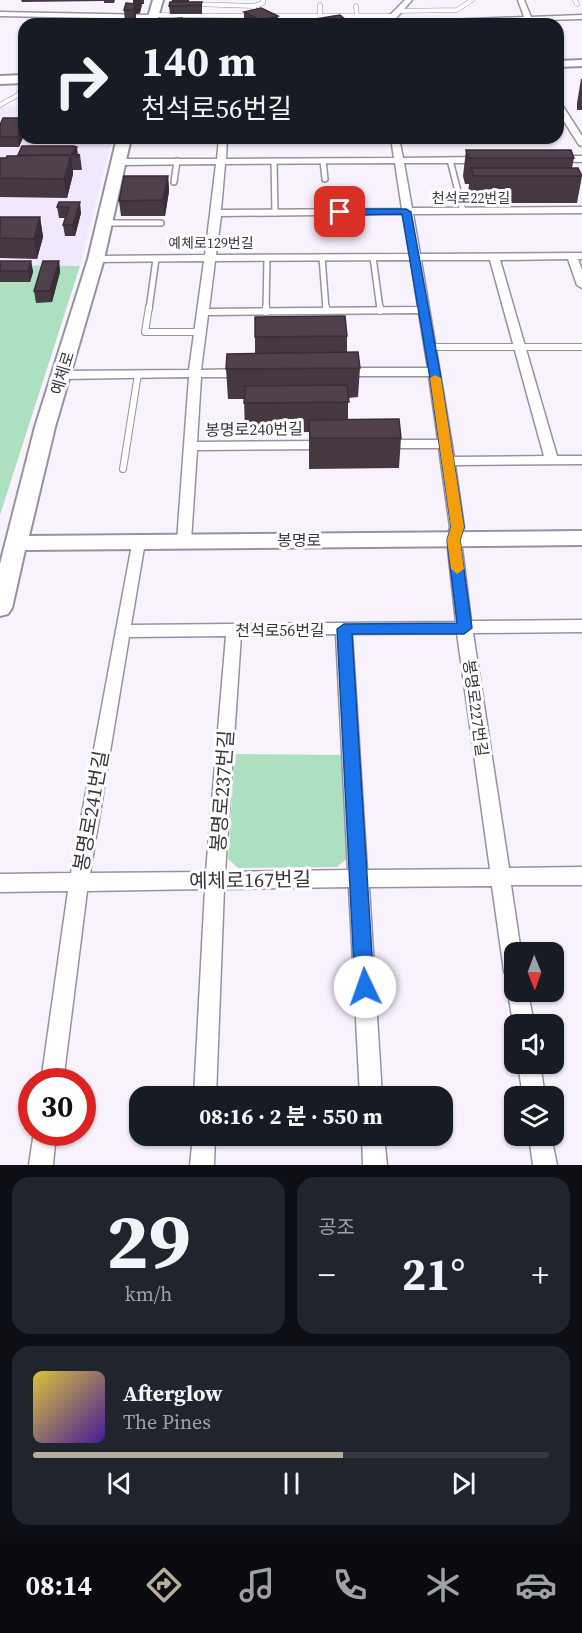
<!DOCTYPE html>
<html lang="ko">
<meta charset="utf-8">
<style>
:root{--surface:#171b24;--page:#20242c;--text:#f1f3f6;--muted:#9ea1a6;--line:#363941;--accent:#b6ae9a}
body{margin:0;font-family:"Source Serif 4","Noto Sans KR",serif;background:var(--page);color:var(--text);height:100vh;display:flex;flex-direction:column;font-size:22px;white-space:nowrap}
*{box-sizing:border-box;margin:0}
p{font-size:20px;color:var(--muted)}
.icon{flex:none;width:33px;height:33px;fill:none;stroke:currentColor;stroke-width:2;stroke-linecap:round;stroke-linejoin:round}
.map{position:relative;height:1165px;overflow:hidden}
.panel{display:flex;flex-direction:column;gap:12px;padding:12px;background:#0d0f14;flex:1}
.panel>*{flex:none}
.banner{position:absolute;left:18px;top:18px;width:546px;height:126px;border-radius:18px;box-shadow:0 2px 4px #0004;background:#171b24;color:var(--text);overflow:hidden}
.needle{width:39px;rotate:179deg}
.controls{position:absolute;left:504px;top:942px;display:grid;gap:12px}
.controls a{display:grid;place-items:center;width:60px;height:60px;border-radius:12px;background:var(--surface);box-shadow:0 2px 4px #0004;font-size:30px}
.speed{position:absolute;left:18px;top:1068px;display:flex;gap:12px;font-size:30px;font-weight:700;text-align:center}
.speed>*{display:grid;place-content:center;width:78px;height:78px;border-radius:50%;background:var(--surface);box-shadow:0 2px 4px #0004;line-height:1}
.speed .limit{border:9px solid #d22;background:#fff;color:#111}
.pin{position:absolute;display:grid;place-items:center;width:51px;height:51px;color:#fff;margin:-26px;border-radius:12px;box-shadow:0 3px 9px #0006}
.me{position:absolute;width:66px;margin:-33px;rotate:357deg;stroke-linejoin:round;filter:drop-shadow(0 0 4px #0008)}
.turn{display:flex;align-items:center;gap:21px;height:126px;padding:0 24px;font-size:27px}
.turn .icon{width:78px;height:78px;stroke-width:2.5}
.turn b{display:block;font-size:42px;line-height:51px}
.big{font-size:45px;font-weight:700;line-height:1.1}
.panel .card{flex:1;display:flex;flex-direction:column;justify-content:center;gap:9px;min-width:0;padding:0 21px;border-radius:18px;background:var(--page)}
.panel .dial{align-items:center;gap:0}
.dial b{font-size:78px;line-height:1}
.song{display:flex;align-items:center;gap:18px}
.cover{width:72px;height:72px;border-radius:9px;background:linear-gradient(135deg,hsl(50 70% 55%),hsl(260 70% 35%))}
.played{height:6px;border-radius:3px;background:linear-gradient(90deg,var(--accent) 60%,var(--line) 60%)}
.keys{display:flex;justify-content:space-around;direction:ltr}
.heat{display:flex;justify-content:space-between;align-items:center;font-size:33px;direction:ltr}
.panel .tiles{flex:1;display:grid;gap:12px;grid-template-columns:1fr 1fr}
.card:last-child{grid-column:span 2}
.trip{position:absolute;left:129px;top:1086px;width:324px;height:60px;border-radius:18px;background:var(--surface);box-shadow:0 2px 4px #0004;font-weight:700;line-height:60px;text-align:center}
.tab-bar{display:flex;height:96px;justify-content:space-around;align-items:center;background:#090b0e;color:var(--muted)}
.tab-bar .icon{width:42px;height:42px}
.tab-bar .active{color:var(--accent)}
.tab-bar b{font-size:27px;color:var(--text)}
.map>svg:first-child{display:block}
</style>
<div class="map">
<svg width="582" height="1165" viewBox="0 0 582 1165">
<rect width="100%" height="100%" fill="#f7f2fe"/>
<path fill="#f0e8fd" d="M0,107h24v31h88l-32,128 -80,-1v-143l3,-6h-3z"/>
<path fill="#ace0c0" d="M0,265l80,1 -80,249z
M235,754l107,1 7,102 -12,10 -99,1 -10,-9z"/>
<g fill="none" stroke-linecap="round" stroke-linejoin="round">
<defs>
<path id="lane-far2" d="M575,0l2,4
M193,4l61,2
M320,5v11
M356,6l1,10
M398,11l59,-1 15,-10
M153,15l100,1
M255,16l-1,-10 9,-3v-3
M270,16h123
M0,105l18,-10 5,-9"/>
<path id="lane-far1" d="M269,138l10,1
M450,160l13,51
M274,161l1,52
M323,161l2,18
M174,182l3,-21
M105,223h56
M322,257l4,52
M373,257l7,52
M149,309l7,-50
M266,309l1,-51"/>
<path id="lane" d="M149,307l-4,25h55
M326,307v4
M380,307v4
M266,312v-5
M429,347h153
M123,469l15,-95"/>
<path id="street" d="M405,0h7l-21,24h-13l7,-4z
M518,0h6l7,17 51,-2v4l-188,5 4,-2 126,-5z
M0,12l153,3 4,2 -4,2 -153,-3z
M558,102l3,1 21,33v10l-3,-1 -21,-33z
M219,138h8l-1,21 168,-1 -3,-20h8l4,20 80,-1 5,3 -5,3h-79l8,45 170,-1v6l-169,1 7,40 162,-1v6h-4l4,11v18l-5,-3 -9,-26 -68,1 57,196h25v8l-127,1 9,62 -3,13 10,81 111,-1v12l-109,1 36,235 73,-1v18h-71l10,67h-7v29l-7,-3 -3,-7 -12,-85 -123,1 13,209h-22l-11,-209 -125,2 -8,207h-22l11,-207 -118,2 -24,191h-22l27,-191 -68,1v-18l71,-1 62,-334h10l2,3 -14,83 325,-3 -9,-82 3,-13 -11,-79h-58l-7,-4 7,-4h57l-9,-64h-90l-6,-4 6,-4h89l-9,-55 -211,2 -7,55 45,-1 6,4 -6,4h-45l-4,65 130,-1 7,4 -7,4 -130,1 -6,91 -7,5 -7,-5 12,-164 -128,2 -6,-4 6,-4 128,-1 15,-109 -108,1 -5,-3 5,-3 109,-1 11,-91 -96,1 -5,-3 5,-3h97zM395,163l7,46 -181,1 4,-46zM403,214l7,40 -194,1 5,-39zM411,260l7,47 -209,2 6,-48zM421,260h69l54,196 -90,1zM457,633l33,236 -123,1 -15,-236zM336,634l12,236 -123,2 16,-237zM226,636l-20,236 -116,1 39,-236z
M555,156h27v6l-30,-1 -2,-2z
M514,983v9h14l6,32h-20v5l-6,-37 3,-7z
M518,1064h22l5,32h-22z
M34,1132h22l-3,33h-24z
M193,1136h22l-1,29h-24z
M362,1136h22l3,29h-24z
M529,1136h22l6,29h-24z"/>
<path id="secondary" d="M153,0h10l-7,24h-10z
M582,60v6l-24,1v-6z
M24,75v8l-24,1v-8z
M117,138h14l-27,121 -49,168 -26,109 553,-5v14l-557,5 -13,58 -4,6 -8,2v-52l35,-137 53,-168z"/>
</defs>
<use href="#lane-far2" stroke="#9891a2" stroke-width="5"/>
<use href="#lane-far1" stroke="#9891a2" stroke-width="8"/>
<use href="#lane" stroke="#9891a2" stroke-width="8"/>
<use href="#street" stroke="#9891a2" stroke-width="3"/>
<use href="#secondary" stroke="#9891a2" stroke-width="4"/>
<use href="#lane-far2" stroke="#fff" stroke-width="4"/>
<use href="#lane-far1" stroke="#fff" stroke-width="5"/>
<use href="#lane" stroke="#fff" stroke-width="6"/>
<use href="#street" fill="#fff" fill-rule="evenodd"/>
<use href="#secondary" fill="#fff" fill-rule="evenodd"/>
</g>
<path fill="#463841" d="M21,0h94l-1,3h-10v-2l-82,1z
M133,0h11v4h-3l-1,9 -4,1v10h-11l-1,-14 9,-6z
M173,0h16v2h13v12h-32l-1,-8z
M244,12l34,12h-40v-4l6,-1z
M581,79h1v31h-5v-7z
M24,118v17l-5,12h-19v-22z
M35,138h65l-1,4 -49,1 -4,-3 -10,2z
M466,150l108,8 -2,10 10,8 -5,27h-107l-2,-9 1,-10h-4l-2,-8z
M78,154l2,1 2,15h-9v4l-6,24 -67,-1v-39h6l12,-3z
M168,176l1,15 -4,25h-44l-2,-15z
M59,202l22,11 -6,23h-10l-2,-11 3,-7h-7l-2,-11z
M0,217h40l3,20 -6,22 -37,-1z
M0,261h31l2,11 -3,10h-30z
M59,261l1,11 -8,30 -16,1 -2,-12z
M255,317l92,19v16l13,16 -2,29 -10,1v21l53,19 -2,30 -90,1v-37l-64,1 -1,-34h-16l-2,-30 29,-16z"/>
<path fill="#392e35" d="M133,0h8l1,5 -2,8 -4,1v10h-1z
M278,16v8h-17v-4z
M259,21v3h-12z
M24,120v15l-5,12 -1,-10z
M36,138h9l1,2 -10,2z
M77,147l1,8 -6,-2z
M71,155l2,19 -6,24 -3,-19z
M168,176l1,15 -4,25 -2,-16z
M80,202l1,11 -6,23 -2,-11z
M40,217l3,20 -6,22 -3,-20z
M31,261l2,11 -3,10 -2,-11z
M59,261l1,11 -8,30 -2,-11z"/>
<path fill="#51414c" stroke="#392e35" stroke-width="1.5" d="M173,0h15v2h-16z
M170,2h32l-1,3 -32,1z
M126,3l9,1 -2,6h-9z
M261,8l17,8 -17,4 -17,-8z
M340,15l11,9h-67z
M251,17l8,4 -14,3 -7,-4z
M182,18l-1,5h-13l2,-4z
M3,118h21l-6,19h-18v-12z
M22,146h52l3,1 -5,6 8,2h-62z
M466,150h105l3,8h-106z
M71,155l-7,24 -64,-1v-20h6l1,-2z
M471,168h107l4,8h-108z
M124,176h44l-5,24 -44,1z
M59,202h21l-7,23h-10l6,-18h-12z
M0,217h40l-6,22 -34,-1z
M0,261h31l-3,10h-28z
M43,261h16l-9,30h-16z
M345,316l2,20 -92,1v-20z
M358,352l2,16 -134,1 1,-15z
M347,385l2,17 -105,1 1,-17z
M399,419l2,19h-91l-1,-18z"/>
<path fill="#1a73e8" stroke="#114b97" stroke-width="1.5" d="M406,209l5,3 29,160 24,155 -4,13 12,88 -8,6h-112l22,353 -3,7 -6,2 -7,-2 -3,-7 -18,-358 7,-5 113,-1 -10,-83 4,-13 -22,-155 -27,-158 -62,1 -4,-3 4,-3z"/>
<path fill="#f59e0b" d="M435,375l6,3 23,149 -4,13 4,29 -7,5 -6,-5 -4,-29 4,-13 -21,-149z"/>
<g text-anchor="middle" dominant-baseline="central" stroke-width="6" stroke-linejoin="round" paint-order="stroke">
<g font-size="14" fill="#39363d" stroke="#fff">
<text x="471" y="198">천석로22번길</text>
<text x="211" y="243">예체로129번길</text>
</g>
<g font-size="16" fill="#39363d" stroke="#fff">
<text transform="translate(62 373) rotate(-73)">예체로</text>
<text transform="translate(254 429) rotate(-1)">봉명로240번길</text>
<text x="299" y="540">봉명로</text>
<text x="280" y="630">천석로56번길</text>
<text transform="translate(476 708) rotate(82)">봉명로227번길</text>
</g>
<g font-size="20" fill="#39363d" stroke="#fff">
<text transform="translate(222 791) rotate(-86)">봉명로237번길</text>
<text transform="translate(91 811) rotate(-80)">봉명로241번길</text>
<text transform="translate(250 880) rotate(-1)">예체로167번길</text>
</g>
</g>
</svg>
<div class="controls">
<a><svg class="needle" viewBox="-14 -14 28 28"><path d="M0-13l5 13h-10z" fill="#e53935"/><path d="M0 13l5-13h-10z" fill="#9ea1a6"/></svg></a>
<a><svg class="icon" aria-label="sound" viewBox="0 0 24 24"><path d="M4 9h4l5-4v14l-5-4H4zM17 9q2 3 0 6"/></svg></a>
<a><svg class="icon" aria-label="layers" viewBox="0 0 24 24"><path d="M12 4l9 5-9 5-9-5zM3 14l9 5 9-5"/></svg></a>
</div>
<div class="speed"><div class="limit">30</div></div>
<div class="pin" style="left:340px;top:212px;background:#d93025"><svg class="icon" aria-label="arrive" viewBox="0 0 24 24"><path d="M6 21V4h12l-3 4 3 4H6"/></svg></div>
<svg class="me" style="left:365px;top:987px" viewBox="-20 -20 40 40"><circle r="19" fill="#fff"/><path d="M0-13L10 11 0 6-10 11z" fill="#1a73e8"/></svg>
<div class="trip">08:16 · 2 분 · 550 m</div>
<div class="banner">
<div class="turn"><svg class="icon" aria-label="right" viewBox="0 0 24 24"><path d="M7 20v-9h11M14 6l5 5-5 5"/></svg><div><b>140 m</b>천석로56번길</div></div>
</div>
</div>
<section class="panel">
<div class="tiles">
<div class="card dial"><b>29</b><p>km/h</p></div>
<div class="card"><p>공조</p>
<div class="heat"><a>−</a><b class="big">21°</b><a>+</a></div>
</div>
<div class="card">
<div class="song"><i class="cover"></i><div><b>Afterglow</b><p>The Pines</p></div></div>
<div class="played"></div>
<div class="keys"><svg class="icon" aria-label="previous" viewBox="0 0 24 24"><path d="M18 5L8 12l10 7zM5 5v14"/></svg><svg class="icon" aria-label="pause" viewBox="0 0 24 24"><path d="M8 5v14M16 5v14"/></svg><svg class="icon" aria-label="next" viewBox="0 0 24 24"><path d="M6 5l10 7-10 7zM19 5v14"/></svg></div>
</div>
</div>
</section>
<nav class="tab-bar">
<b>08:14</b>
<svg class="icon active" aria-label="directions" viewBox="0 0 24 24"><path d="M12 3l9 9-9 9-9-9zM9 14v-3h6M13 9l2 2-2 2"/></svg>
<svg class="icon" aria-label="music" viewBox="0 0 24 24"><path d="M9 18V5l10-2v13"/><circle cx="6" cy="18" r="3"/><circle cx="16" cy="16" r="3"/></svg>
<svg class="icon" aria-label="phone" viewBox="0 0 24 24"><path d="M5 4h4l2 5-3 2q2 4 5 5l2-3 5 2v4C11 20 4 13 5 4z"/></svg>
<svg class="icon" aria-label="climate" viewBox="0 0 24 24"><path d="M12 3v18M4 7l16 10M4 17L20 7"/></svg>
<svg class="icon" aria-label="car" viewBox="0 0 24 24"><path d="M5 17H2v-5l4-1 3-4h7l3 4 3 1v5h-3M9 17h6M6 11h13"/><circle cx="7" cy="17" r="2"/><circle cx="17" cy="17" r="2"/></svg>
</nav>
